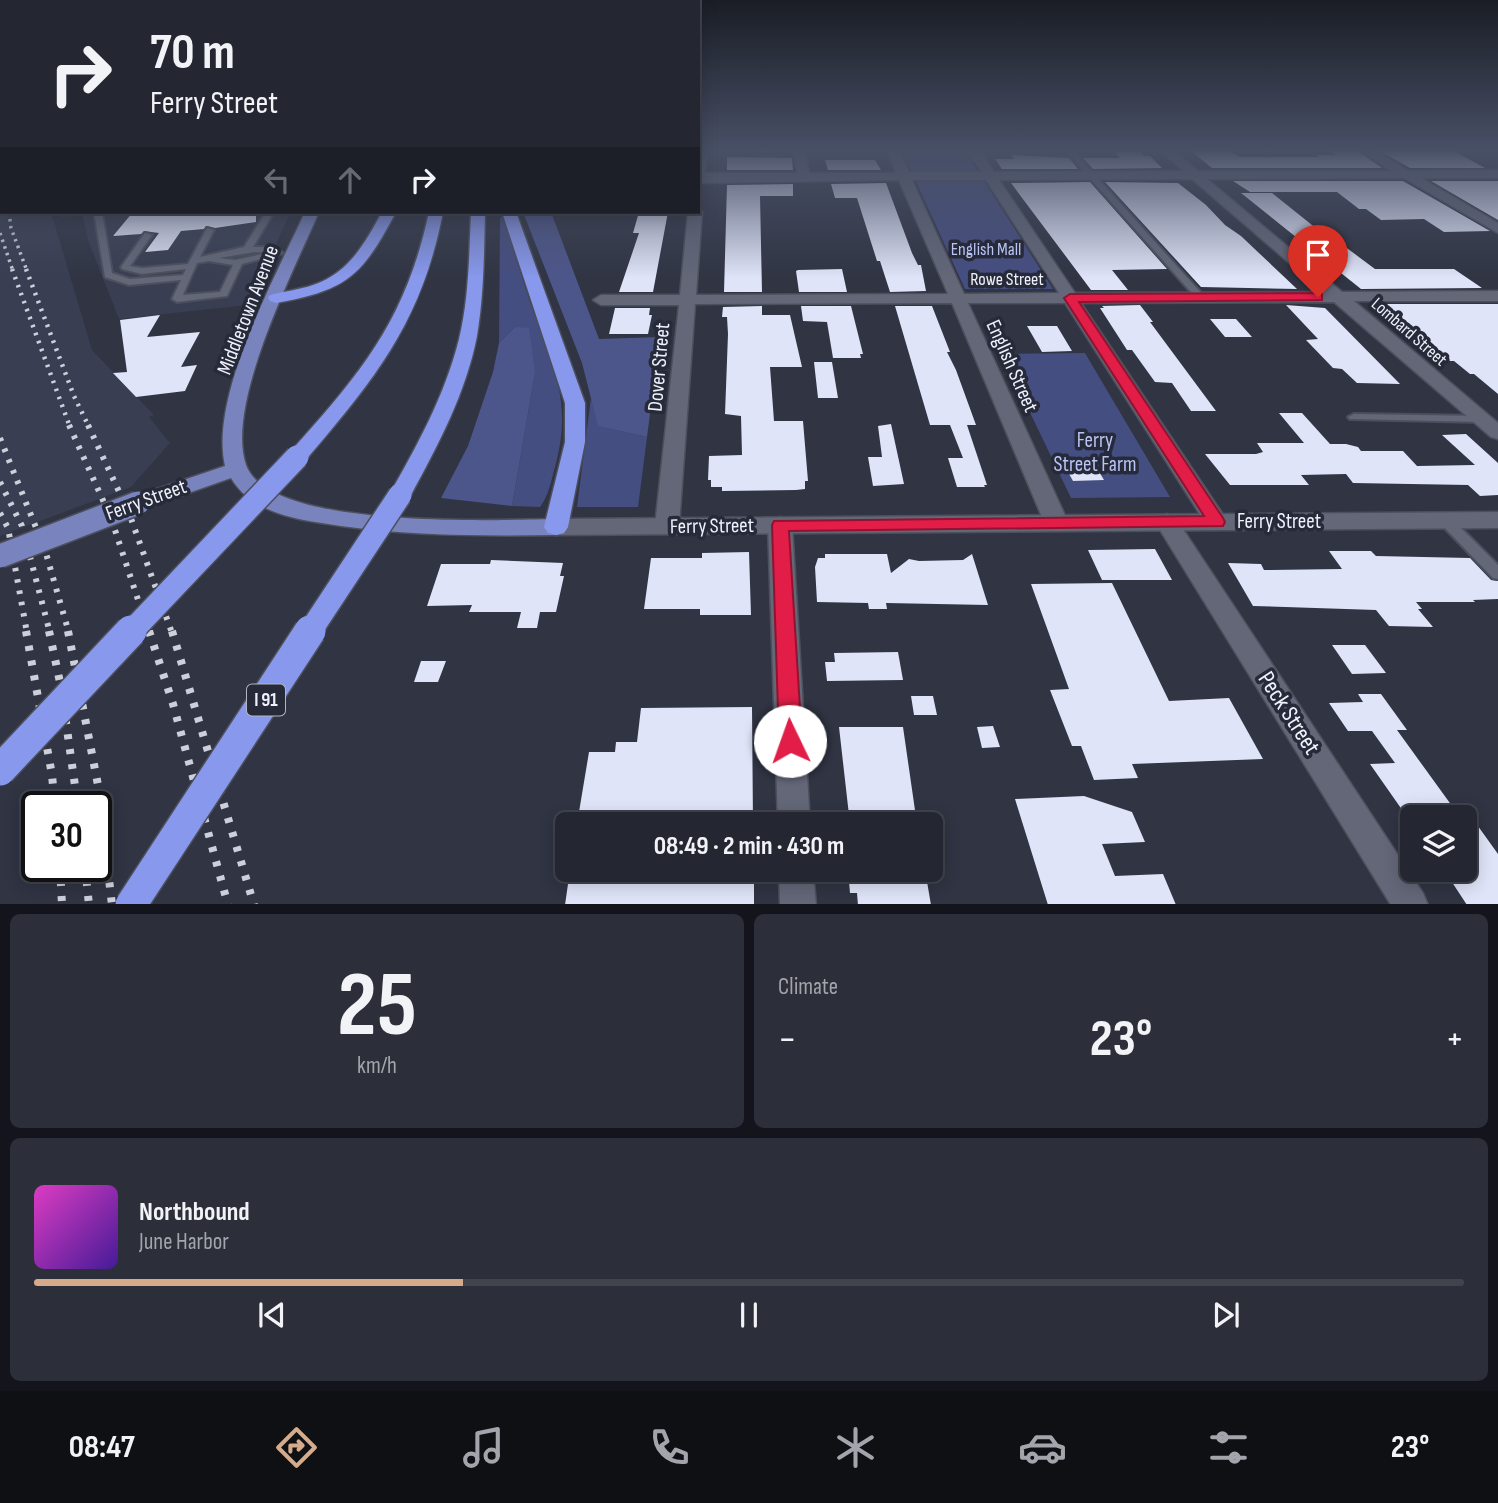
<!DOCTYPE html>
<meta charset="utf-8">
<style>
:root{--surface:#242732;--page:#2c2f3a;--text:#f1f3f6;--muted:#a3a5ac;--line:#41444d;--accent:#d6ab8b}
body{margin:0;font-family:"Sofia Sans Condensed",sans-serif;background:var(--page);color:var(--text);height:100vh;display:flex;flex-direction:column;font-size:26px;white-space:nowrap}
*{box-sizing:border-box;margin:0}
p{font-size:23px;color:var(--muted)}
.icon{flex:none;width:38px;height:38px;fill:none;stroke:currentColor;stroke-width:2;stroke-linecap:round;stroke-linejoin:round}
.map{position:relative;height:904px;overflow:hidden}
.details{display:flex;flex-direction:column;gap:10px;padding:10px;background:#14151c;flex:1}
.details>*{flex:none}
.hud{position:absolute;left:0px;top:0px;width:700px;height:214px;box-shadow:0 4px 18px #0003,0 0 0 2px var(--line);background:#242732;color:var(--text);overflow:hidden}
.controls{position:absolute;left:1400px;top:805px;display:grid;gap:14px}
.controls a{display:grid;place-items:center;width:77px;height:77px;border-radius:10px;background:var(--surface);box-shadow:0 4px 18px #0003,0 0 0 2px var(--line);font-size:35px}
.speed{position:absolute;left:21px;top:791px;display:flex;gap:14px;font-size:35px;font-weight:700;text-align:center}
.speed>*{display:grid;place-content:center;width:91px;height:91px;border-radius:50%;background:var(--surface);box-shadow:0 4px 18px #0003,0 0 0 2px var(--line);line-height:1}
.speed .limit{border:4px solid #111;border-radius:10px;background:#fff;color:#111}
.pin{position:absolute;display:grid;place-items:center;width:60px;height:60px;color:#fff;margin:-72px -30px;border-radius:50% 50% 50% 0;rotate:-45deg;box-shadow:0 0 7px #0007}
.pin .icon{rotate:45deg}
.me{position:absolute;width:77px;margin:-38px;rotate:357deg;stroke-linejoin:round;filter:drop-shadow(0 0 5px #0008)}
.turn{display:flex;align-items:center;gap:24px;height:147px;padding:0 35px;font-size:32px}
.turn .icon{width:91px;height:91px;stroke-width:2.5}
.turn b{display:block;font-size:49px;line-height:60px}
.lanes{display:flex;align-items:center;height:66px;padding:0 35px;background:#0003;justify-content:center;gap:35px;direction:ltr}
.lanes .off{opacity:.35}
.big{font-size:52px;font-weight:700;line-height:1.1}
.details .widget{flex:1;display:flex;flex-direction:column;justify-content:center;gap:10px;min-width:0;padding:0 24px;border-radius:10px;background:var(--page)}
.details .dial{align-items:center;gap:0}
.dial b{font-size:91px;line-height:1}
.song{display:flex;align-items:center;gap:21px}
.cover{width:84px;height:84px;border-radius:10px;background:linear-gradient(135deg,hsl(310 70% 55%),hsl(260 70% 35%))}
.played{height:7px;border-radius:4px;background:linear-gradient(90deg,var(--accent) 30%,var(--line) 30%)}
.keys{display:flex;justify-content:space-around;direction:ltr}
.heat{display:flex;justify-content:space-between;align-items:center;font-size:38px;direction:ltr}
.details .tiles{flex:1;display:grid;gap:10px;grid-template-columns:1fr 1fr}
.widget:last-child{grid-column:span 2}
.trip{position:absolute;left:555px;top:812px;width:388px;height:70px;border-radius:10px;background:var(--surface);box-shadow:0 4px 18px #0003,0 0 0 2px var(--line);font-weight:700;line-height:70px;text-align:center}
.tabs{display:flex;height:112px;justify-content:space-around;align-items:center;background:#0e1014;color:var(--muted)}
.tabs .icon{width:49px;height:49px}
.tabs .selected{color:var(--accent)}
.tabs b{font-size:32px;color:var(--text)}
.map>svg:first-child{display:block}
</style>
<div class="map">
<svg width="1498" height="905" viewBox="0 0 1498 905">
<rect width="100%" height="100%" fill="#303443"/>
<path fill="#393e52" d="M0,151l2,61h49l41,138 62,65 -5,2 21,26 -39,44 -131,49z
M60,212h231l-44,93 -128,14 -31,-79 -6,-27 -20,4z"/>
<path fill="#454e81" d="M902,151h63l88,138h-88z
M503,217c9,27 17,55 26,82 22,64 45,99 26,168 -4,14 -6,28 -15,40l-28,-1 23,-133 -20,-46 -16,16 1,-125z
M1085,353l85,144 -99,1 -69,-144z
M591,398l8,28 48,11 -9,70h-61z"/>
<path fill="#4d568a" d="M523,212h28l48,127 61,-2 -13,100 -49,-11 -16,-63z
M515,327l14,1 6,45 -23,133 -71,-8 27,-52 25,-74 6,-29z"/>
<path fill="#dfe4f8" d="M1191,151h40l8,6h80l-3,-2h20l-6,-4h28l24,17h-170z
M1380,151h74l31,17h-75z
M1115,152h25l4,4h6l12,12 -69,1 -10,-11h37z
M1011,155l58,3 9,11h-76l-7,-10h19z
M727,157l65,1 1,12h-66z
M825,160h50l6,10h-53z
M1233,181h170l87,50 -46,1 -20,-13 -43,1 -15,-11h-7l-22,-17h-87z
M1431,181h67v39z
M1090,182l77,87 -55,1 16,20h-37l-80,-107z
M1105,182l73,1 28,22 19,20 16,11 56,53 -96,-2z
M886,183l26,70 6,12h3l5,26 -36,1 -10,-31h-3l-20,-63h-22l-4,-14z
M793,184v12h-33l2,96h-38l3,-107z
M1241,193h31l55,44h5l43,32h79l28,19 -121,1z
M133,212h123v10l-41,6 -9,-2 -2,3 -23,2 -13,19 -23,2 14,-19 -15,-2 -3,3 -28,2z
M639,212h29l-15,80h-34l20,-59h-6z
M842,269l5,23h-48l-3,-21 2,-1z
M1379,304h119v90l-24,-20h-4l-16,-13h-4l-34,-28h-7l-10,-8 -23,-19h6z
M1140,305l13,17h-3l66,89h-25l-19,-28 -17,-1 -23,-32h-5l-27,-42h4l-2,-2z
M1286,305l39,3 75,76 -43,-1 -15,-14 -9,-1 -27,-28 12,-1z
M762,306v9h28l12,52h-32l4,54h29l5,60h-3v8l-9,1 -74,1v-4h-11v-7h-3l1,-24 33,-1 -1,-39 -16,-2 3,-80 -1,-17h-5l1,-10z
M801,306h50l12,48h-3l1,4h-28l-6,-36 -24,-1z
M895,306h37l18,46h-3l9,18 20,55h-9l20,60h-3l1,2h-28l-9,-29h15l-13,-33h-20z
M615,308h35l-1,7h3l-4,19h-39z
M160,315l-13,22 53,-5 -19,35 16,-2 -12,26 -49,6 -23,-24 14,-1 -7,-52z
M1210,319h26l16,18h-27z
M1027,326h30l15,25 -30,1z
M814,362h18l6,36h-20z
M1279,413h23l28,31h16l12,3 3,4h42l14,15 58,-1 -33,-30 24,-1 32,29v32l-18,1 -12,-11 -115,-2 -7,-9 -45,1 8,10h-79l-25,-31h51l7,-2 -6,-9h47z
M891,424l13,60 -31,2 -5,-29h14l-4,-31z
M1092,460l12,20 -31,1 -11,-20z
M1155,549l17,31h-70l-14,-30z
M1329,551h42l5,5 94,2 21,22 7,1v18l-25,1 2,2h-59l6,7h-4l15,18 -44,-1 -13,-16 -123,-4 -25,-43 33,1 3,6 78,-1z
M749,552l2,63h-51v-6h-56l7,-51h51v-5z
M825,554h62l4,19 18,-14 10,2 44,-1 9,-6 16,51 -102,-2 1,6h-18l-1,-6 -51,-1 -2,-35 3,-9h7z
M491,560l72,3 -3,13h4l-8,36h-16l-3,16h-20l4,-16h-52l3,-7 -45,1 14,-42h49z
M1112,583l57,118 60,-3 34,61 -131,5 6,14 -44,2 -13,-34h-9l-22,-56 19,-1 -38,-105z
M1332,645h33l21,28 -34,1z
M898,652l5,28 -76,1 -2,-19h10l-1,-9z
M421,661h25l-8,21h-24z
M1358,694h23l26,36h-10l63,87h-48v7l-42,-60 25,-1 -23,-32h-24l-19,-28 34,-1z
M911,696h22l4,19h-23z
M752,707l1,117h-176l12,-72h26l1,-10h21l4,-34z
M993,726l7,21 -18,1 -5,-21z
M839,727h64l14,97h-67z
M1084,796l48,16 13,30 -43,2 13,32 48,-2 13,31h-128l-33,-106z
M1465,808l33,46v51h-31l-23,-35h21z
M570,870h184v35h-189z
M848,870h77l6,35h-73l-1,-12h-7z"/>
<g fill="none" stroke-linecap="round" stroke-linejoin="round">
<defs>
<path id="lane" d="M1066,151h7l130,144v4h-6z
M94,212h8l10,61 18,6 53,-4 3,-6 -44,5 -20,-5 -1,-2 24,-34 7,2 -22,31 12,2 46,-4 19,-36 7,2 -14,27 44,-10 22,-35h8l-21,35h12l18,6 -41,11 -15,32 -50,6 -5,-3 9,-19 -52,5 -24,-8zM255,252l12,1 -32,7 -16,-2zM209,261l24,4 -13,27 -37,3 14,-32z
M1354,414l128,2 6,3 -6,3 -132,-3 -2,-2z
M1445,516l5,1 48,48v14l-5,-1 -53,-55 -2,-3 2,-3z"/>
<path id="street" d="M698,151h9l-2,22h92l-4,-22h12l4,22h87l-9,-22h12l10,21h73l-14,-21h12l14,21 190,-1 -23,-20h13l24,20h193l-30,-20h14l34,20 89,-1v8h-77l77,45v10l-94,-55 -197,1 135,113 156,-1v10h-144l144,122v16l-7,-2 -157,-135 -253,1 147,219 -4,5 -8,3 -8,-3 -143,-224h-97l100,219 -4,5 -8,3 -8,-3 -4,-5 -92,-219 -257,1 -16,222 -4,6 -8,2 -8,-2 -4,-6 24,-221h-78l-8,-5 8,-5h79l8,-83h10v-3l4,3 -6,83 252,-1 -49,-114 -201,3zM1192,179l131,113 -248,1 -76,-113zM912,180h74l73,113 -95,1z
M1167,514l8,3 248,376 5,12h-37l-236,-383 4,-5z
M780,517l8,3 4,5 18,299h-32l-10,-299 4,-5z
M779,870h34l3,35h-36z"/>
<path id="secondary" d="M1498,512v16l-942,7 -8,-2 -4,-6 4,-6 8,-2z"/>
<path id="primary" d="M305,212h14c-25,58 -94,192 -73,253 23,65 251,55 310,54l8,2 4,6 -4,6 -8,2c-72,1 -144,1 -215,-9 -26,-4 -54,-7 -78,-19 -14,-7 -24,-16 -32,-29l-85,30 -8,2 -8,-2 -3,-5 3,-5 95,-32c-16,-70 51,-190 80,-254z"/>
<path id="highway" d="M382,212h14c-34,64 -48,78 -120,91l-6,-2 -2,-3 2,-3c14,-4 29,-5 43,-10 36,-12 52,-42 69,-73z
M429,212h14c-21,110 -68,167 -139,250h-14l-4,-5 4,-5c71,-79 116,-132 139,-240z
M471,212h14c-1,41 -1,83 -8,124 -11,57 -39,109 -66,159l-3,5h-16l-3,-5c28,-49 56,-100 70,-156 10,-41 10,-84 12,-127z
M502,212h14l69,191v39l-17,85 -4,6 -8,2 -8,-2 -4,-6 21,-85v-39z"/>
</defs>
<use href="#lane" stroke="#4c4f5c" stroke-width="4"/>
<use href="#street" stroke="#4c4f5c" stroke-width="3"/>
<use href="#secondary" stroke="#4c4f5c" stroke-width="3"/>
<use href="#primary" stroke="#4c4f5c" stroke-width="3"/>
<use href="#highway" stroke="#4c4f5c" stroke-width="3"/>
<use href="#lane" fill="#636778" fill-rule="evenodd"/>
<use href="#street" fill="#636778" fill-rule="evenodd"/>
<use href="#secondary" fill="#636778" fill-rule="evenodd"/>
<use href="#primary" fill="#7984be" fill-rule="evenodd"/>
<use href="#highway" fill="#8898ec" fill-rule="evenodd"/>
<path stroke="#cdd0db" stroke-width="3.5" stroke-dasharray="2.5 4.5" stroke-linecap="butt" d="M0,187l2,-7
M9,212l2,16 16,43
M0,233l13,38"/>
<path stroke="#cdd0db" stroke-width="4.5" stroke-dasharray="2.5 6" stroke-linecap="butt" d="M12,269l58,158
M26,269l48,127 15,31"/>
<path stroke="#cdd0db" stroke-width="6" stroke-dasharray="3.5 8" stroke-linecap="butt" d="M69,425l42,93 38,115
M88,425l41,88 43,120
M0,438l45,112 24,83
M0,482l22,44 28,107
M0,513l8,15 19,105"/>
<path stroke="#cdd0db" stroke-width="8" stroke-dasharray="5 10" stroke-linecap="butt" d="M26,631l26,144 3,32
M49,631l12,56 17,120
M68,631l30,154 14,120
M149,631l24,73 55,201
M172,631l82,274
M60,866l2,39
M85,866l4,39"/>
<defs>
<path id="primary-bridge" d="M0,556l138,-53"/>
<path id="highway-bridge-far1" d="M130,633l167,-176
M309,633l91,-138"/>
<path id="highway-bridge" d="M0,770l131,-139
M131,905l179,-274"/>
</defs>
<use href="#primary-bridge" stroke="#4c4f5c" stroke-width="26" stroke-linecap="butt"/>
<use href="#highway-bridge-far1" stroke="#4c4f5c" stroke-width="26" stroke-linecap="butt"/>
<use href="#highway-bridge" stroke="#4c4f5c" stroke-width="34" stroke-linecap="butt"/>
<use href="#primary-bridge" stroke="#7984be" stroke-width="23"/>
<use href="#highway-bridge-far1" stroke="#8898ec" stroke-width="23"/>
<use href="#highway-bridge" stroke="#8898ec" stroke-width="31"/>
</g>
<linearGradient id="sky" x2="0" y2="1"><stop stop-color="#1a1d25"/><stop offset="0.54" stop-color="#485066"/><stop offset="1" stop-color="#485066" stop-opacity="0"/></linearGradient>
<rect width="1498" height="278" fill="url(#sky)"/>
<path fill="#e11d48" stroke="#92132f" stroke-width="2" d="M1318,293l4,1v6l-243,2 144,216 2,4 -2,4 -434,5 13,210 -4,7 -8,3 -8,-3 -3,-7 -7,-216 2,-4 430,-5 -140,-218 6,-4z"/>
<g text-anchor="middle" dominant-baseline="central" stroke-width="7" stroke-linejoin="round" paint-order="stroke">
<g font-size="18" fill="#b9c4f5" stroke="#262a39">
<text x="986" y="249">English Mall</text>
</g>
<g font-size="18" fill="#eff2fc" stroke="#262a39">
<text x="1007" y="279">Rowe Street</text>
<text transform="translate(1409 332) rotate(41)">Lombard Street</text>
</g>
<rect fill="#262a39" stroke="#b3b6c2" stroke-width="2" x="247" y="684.5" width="38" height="31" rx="5"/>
<g font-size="19" font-weight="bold" fill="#eff2fc">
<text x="266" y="700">I 91</text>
</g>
<g font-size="21" fill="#eff2fc" stroke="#262a39">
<text transform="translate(248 310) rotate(-69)">Middletown Avenue</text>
<text transform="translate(1012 366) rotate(66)">English Street</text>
<text transform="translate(659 367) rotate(-85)">Dover Street</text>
<text transform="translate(146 500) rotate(-20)">Ferry Street</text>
<text x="1279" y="521">Ferry Street</text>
<text transform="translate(712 526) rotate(-1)">Ferry Street</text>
</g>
<g font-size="21" fill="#b9c4f5" stroke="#262a39">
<text x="1095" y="440">Ferry<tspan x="1095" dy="24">Street Farm</tspan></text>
</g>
<g font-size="24" fill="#eff2fc" stroke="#262a39">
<text transform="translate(1289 713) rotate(57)">Peck Street</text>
</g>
</g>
</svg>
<div class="controls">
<a><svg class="icon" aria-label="layers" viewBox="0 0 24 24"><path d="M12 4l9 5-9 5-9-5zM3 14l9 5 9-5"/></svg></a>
</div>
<div class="speed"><div class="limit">30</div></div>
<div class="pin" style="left:1318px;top:297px;background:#d93025"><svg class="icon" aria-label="arrive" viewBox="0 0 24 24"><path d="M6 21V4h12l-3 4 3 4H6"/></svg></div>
<svg class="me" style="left:790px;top:741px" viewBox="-20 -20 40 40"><circle r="19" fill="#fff"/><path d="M0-13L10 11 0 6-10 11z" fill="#e11d48"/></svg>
<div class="trip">08:49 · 2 min · 430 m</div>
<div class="hud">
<div class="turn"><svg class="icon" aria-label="right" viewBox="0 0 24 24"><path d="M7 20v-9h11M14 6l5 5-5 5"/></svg><div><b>70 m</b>Ferry Street</div></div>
<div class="lanes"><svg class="icon off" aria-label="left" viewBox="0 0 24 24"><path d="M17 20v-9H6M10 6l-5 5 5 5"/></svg><svg class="icon off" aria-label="ahead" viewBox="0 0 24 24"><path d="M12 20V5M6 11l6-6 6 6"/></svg><svg class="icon" aria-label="right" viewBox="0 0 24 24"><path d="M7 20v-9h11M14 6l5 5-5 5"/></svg></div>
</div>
</div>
<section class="details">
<div class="tiles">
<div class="widget dial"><b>25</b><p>km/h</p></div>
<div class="widget"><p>Climate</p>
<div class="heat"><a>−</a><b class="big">23°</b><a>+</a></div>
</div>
<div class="widget">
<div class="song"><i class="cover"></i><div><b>Northbound</b><p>June Harbor</p></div></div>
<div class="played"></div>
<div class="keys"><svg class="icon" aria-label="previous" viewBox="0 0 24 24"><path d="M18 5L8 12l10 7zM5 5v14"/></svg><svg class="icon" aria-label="pause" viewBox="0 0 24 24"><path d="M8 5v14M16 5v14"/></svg><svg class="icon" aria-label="next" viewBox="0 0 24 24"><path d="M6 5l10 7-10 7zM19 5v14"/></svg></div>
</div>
</div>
</section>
<nav class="tabs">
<b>08:47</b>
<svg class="icon selected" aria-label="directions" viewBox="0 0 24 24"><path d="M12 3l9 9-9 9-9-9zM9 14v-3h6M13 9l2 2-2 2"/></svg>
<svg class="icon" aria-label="music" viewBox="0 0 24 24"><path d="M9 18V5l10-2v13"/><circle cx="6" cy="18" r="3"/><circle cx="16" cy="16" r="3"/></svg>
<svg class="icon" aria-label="phone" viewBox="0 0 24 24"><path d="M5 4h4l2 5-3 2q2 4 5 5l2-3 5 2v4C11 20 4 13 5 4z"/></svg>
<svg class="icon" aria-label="climate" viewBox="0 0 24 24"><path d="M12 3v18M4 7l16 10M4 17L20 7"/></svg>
<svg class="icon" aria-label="car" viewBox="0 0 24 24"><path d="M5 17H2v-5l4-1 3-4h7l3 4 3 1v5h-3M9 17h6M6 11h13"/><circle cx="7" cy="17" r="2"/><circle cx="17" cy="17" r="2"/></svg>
<svg class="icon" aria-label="filters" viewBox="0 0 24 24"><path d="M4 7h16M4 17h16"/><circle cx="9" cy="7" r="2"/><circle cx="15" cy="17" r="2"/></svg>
<b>23°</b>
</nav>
